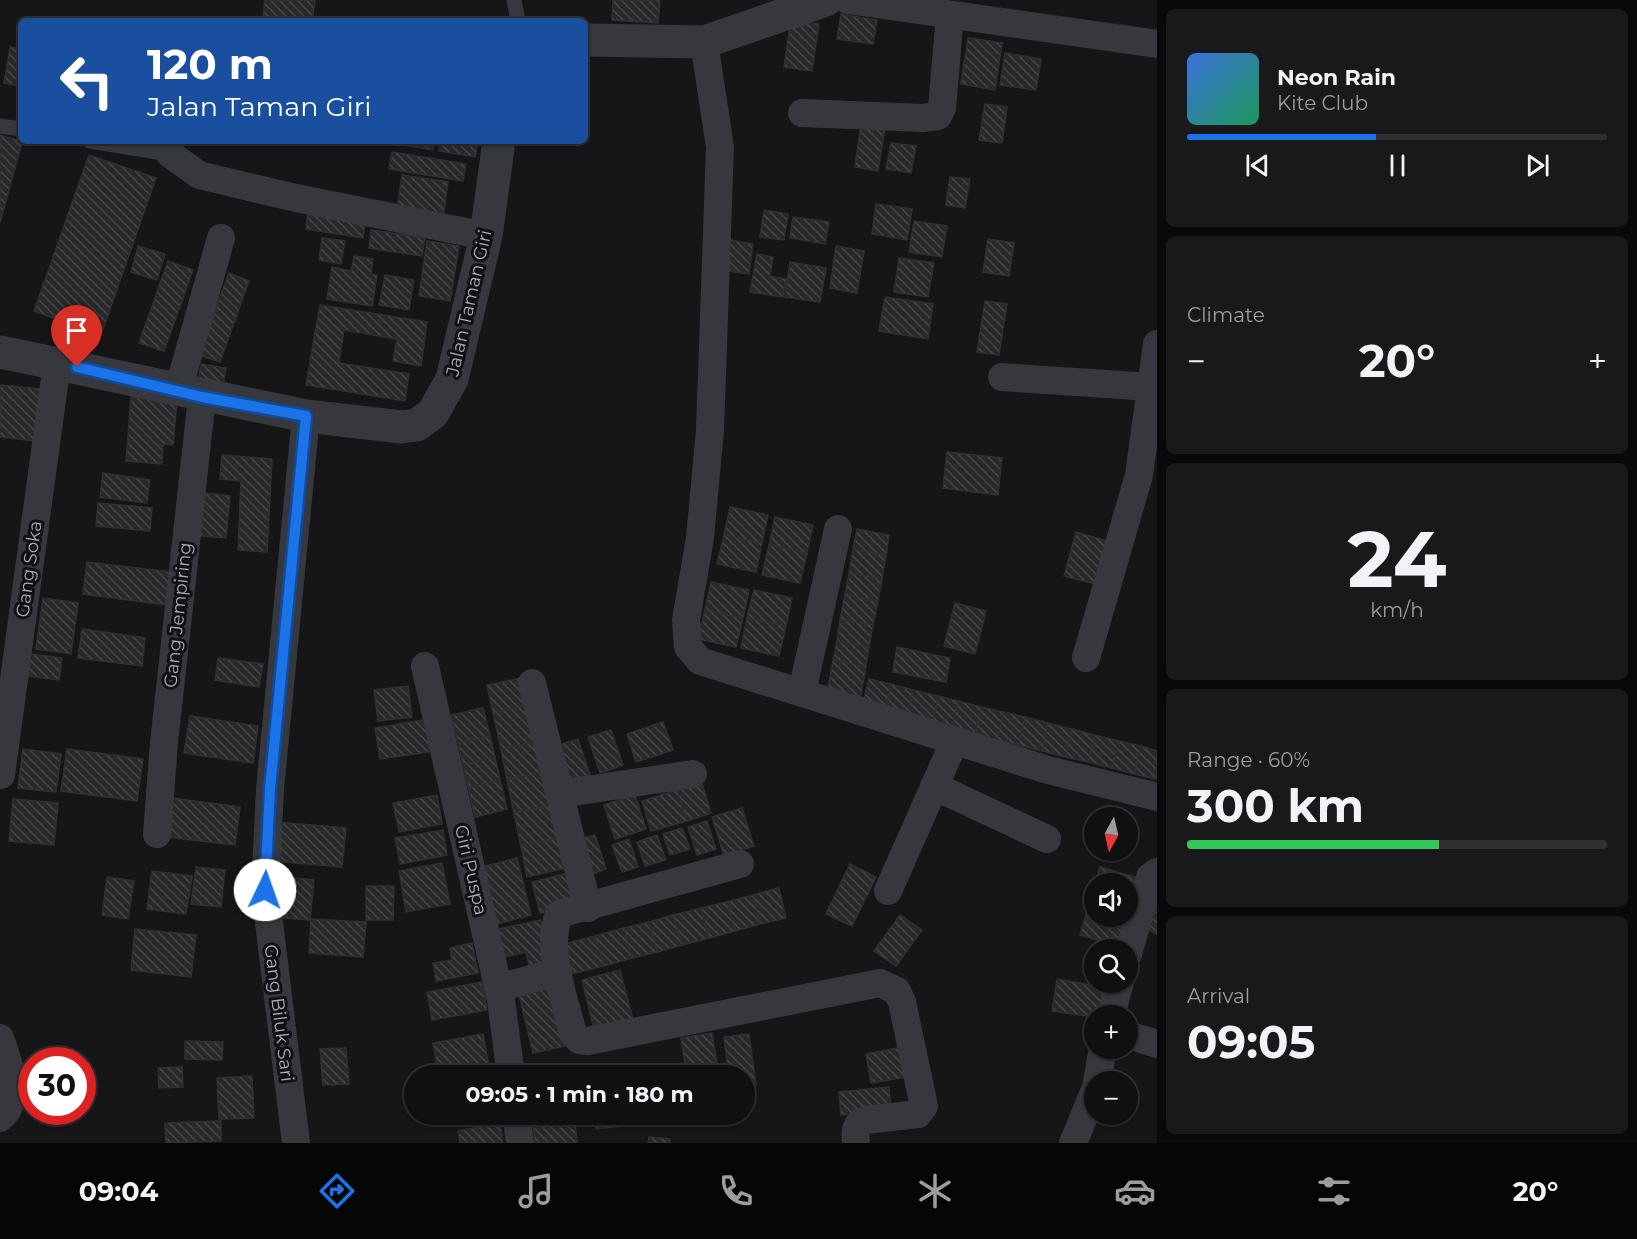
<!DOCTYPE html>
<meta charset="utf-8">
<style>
:root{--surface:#101012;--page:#19191b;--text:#f1f3f6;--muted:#9c9d9f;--line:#303032;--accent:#1a73e8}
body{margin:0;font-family:Montserrat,sans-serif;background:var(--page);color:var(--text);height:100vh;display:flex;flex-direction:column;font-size:22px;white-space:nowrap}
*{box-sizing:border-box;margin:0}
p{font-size:20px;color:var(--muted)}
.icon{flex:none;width:33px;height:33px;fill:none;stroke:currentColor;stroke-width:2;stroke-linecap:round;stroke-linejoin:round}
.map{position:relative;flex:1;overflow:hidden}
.sheet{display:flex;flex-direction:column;gap:9px;padding:9px;background:#09090a;width:480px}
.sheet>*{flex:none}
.hud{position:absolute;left:18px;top:18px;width:570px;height:126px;border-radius:9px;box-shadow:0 2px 4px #0004,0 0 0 2px var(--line);background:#1a4fa0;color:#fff;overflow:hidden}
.needle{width:39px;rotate:188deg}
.buttons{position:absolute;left:1084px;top:807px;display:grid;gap:12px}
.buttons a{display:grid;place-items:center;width:54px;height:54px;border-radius:50%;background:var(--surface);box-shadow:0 2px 4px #0004,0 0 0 2px var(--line);font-size:30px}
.speed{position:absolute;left:18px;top:1047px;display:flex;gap:12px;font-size:30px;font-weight:700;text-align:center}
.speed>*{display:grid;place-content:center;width:78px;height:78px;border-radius:50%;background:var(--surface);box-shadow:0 2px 4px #0004,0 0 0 2px var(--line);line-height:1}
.speed .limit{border:9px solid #d22;background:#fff;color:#111}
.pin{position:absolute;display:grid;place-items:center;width:51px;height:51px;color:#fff;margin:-62px -26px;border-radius:50% 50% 50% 0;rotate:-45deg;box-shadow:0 0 6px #0007}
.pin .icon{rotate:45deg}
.me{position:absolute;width:66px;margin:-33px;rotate:3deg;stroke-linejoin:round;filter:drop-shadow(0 0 4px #0008)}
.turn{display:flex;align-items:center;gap:21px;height:126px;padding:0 30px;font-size:27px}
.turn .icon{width:78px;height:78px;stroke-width:2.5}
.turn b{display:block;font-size:42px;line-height:51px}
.big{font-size:45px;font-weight:700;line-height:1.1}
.sheet .tile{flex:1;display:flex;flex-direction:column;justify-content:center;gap:9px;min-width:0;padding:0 21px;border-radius:9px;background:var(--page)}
.sheet .dial{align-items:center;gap:0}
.dial b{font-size:78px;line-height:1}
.song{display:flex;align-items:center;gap:18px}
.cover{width:72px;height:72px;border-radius:9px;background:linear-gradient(135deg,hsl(220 70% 55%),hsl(150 70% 35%))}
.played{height:6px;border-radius:3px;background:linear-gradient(90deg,var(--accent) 45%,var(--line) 45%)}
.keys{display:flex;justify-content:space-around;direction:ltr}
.heat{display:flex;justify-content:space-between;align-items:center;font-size:33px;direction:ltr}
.charge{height:9px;border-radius:4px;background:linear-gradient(90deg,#34c759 60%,var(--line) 0)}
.trip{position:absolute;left:404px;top:1065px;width:351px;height:60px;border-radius:30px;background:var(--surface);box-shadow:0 2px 4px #0004,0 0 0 2px var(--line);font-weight:700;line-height:60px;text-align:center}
.menu{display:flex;height:96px;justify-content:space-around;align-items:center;background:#060607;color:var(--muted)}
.menu .icon{width:42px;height:42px}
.menu .current{color:var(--accent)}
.menu b{font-size:27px;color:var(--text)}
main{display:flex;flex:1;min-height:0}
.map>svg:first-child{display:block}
</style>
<main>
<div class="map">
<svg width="1157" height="1143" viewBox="0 0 1157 1143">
<defs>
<pattern id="building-back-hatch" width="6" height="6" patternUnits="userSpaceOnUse" patternTransform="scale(1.5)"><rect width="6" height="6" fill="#29292c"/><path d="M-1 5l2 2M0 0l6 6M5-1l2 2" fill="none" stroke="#454548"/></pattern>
</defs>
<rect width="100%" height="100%" fill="#161618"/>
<path fill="url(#building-back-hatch)" stroke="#303034" stroke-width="1.5" d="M265,0h50l-3,21 -49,-4z
M613,0h47l-2,23 -46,-3z
M841,14l36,6 -4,24 -36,-5z
M791,20l28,4 -7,47 -28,-4z
M968,38l34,5 -7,47 -34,-6z
M10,47l11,2v37l-17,-3z
M1005,53l36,6 -5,31 -36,-5z
M985,104l22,3 -5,36 -23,-3z
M861,124l24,4 -7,43 -23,-4z
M0,135l22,7 -22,81z
M391,141h43l-1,9 -42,-7z
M440,141h38l-3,16 -36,-6z
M891,143l25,3 -5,27 -25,-4z
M392,152l74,12 -3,17 -74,-12z
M89,155l67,23 -55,157 -67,-24z
M402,175l46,7 -5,35 -46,-8z
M950,177l20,2 -5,29 -19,-3z
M876,204l36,5 -5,31 -35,-6z
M309,207l57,9 -3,22 -57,-9z
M764,210l24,4 -4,26 -24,-3z
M793,217l36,5 -4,22 -35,-6z
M914,221l33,5 -5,31 -33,-5z
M371,230l54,8 -3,18 -53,-8z
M322,238l23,3 -4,23 -22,-4z
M725,239l28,5 -4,30 -29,-4z
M988,239l26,4 -5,33 -26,-4z
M427,241l32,5 -9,55 -31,-5z
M138,246l27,8 -8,26 -26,-8z
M836,246l28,5 -7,42 -27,-5z
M757,254l16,3 -3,19 16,3 -3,18 -33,-5z
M354,256l19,3 -2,15 6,1 -5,31 -45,-7 5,-32 19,4z
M899,258l35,5 -6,34 -34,-5z
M168,261l25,9 -29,81 -25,-8z
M790,262l36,6 -6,34 -35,-5z
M229,273l20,8 -29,81 -21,-7z
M385,275l29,5 -5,30 -30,-5z
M885,297l48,7 -5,35 -49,-8z
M985,301l22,3 -8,51 -22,-3z
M320,305l107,17 -6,44 -28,-5 4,-22 -53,-9 -5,33 70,11 -4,27 -99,-16z
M201,364l25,4 -3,19 -25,-4z
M0,385l41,4 -6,52 -35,-4z
M131,397l46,4 -4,44 -10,-1 -1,20 -36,-3z
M947,452l55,6 -4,37 -55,-7z
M222,455l50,4 -5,93 -29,-2 3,-69 -21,-2z
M103,473l47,7 -3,23 -47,-6z
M196,492l34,4 -4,42 -35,-3z
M98,503l54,5 -2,23 -54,-5z
M730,507l38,8 -6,28 -38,-8z
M775,517l38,8 -6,28 -38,-8z
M857,529l32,6 -3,20 -33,-6z
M1076,532l31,9 -11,43 -32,-8z
M724,535l38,8 -6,29 -39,-8z
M769,545l38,8 -7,30 -38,-8z
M853,549l33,6 -4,24 -33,-6z
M87,562l83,10 -4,33 -83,-11z
M849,573l33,6 -4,22 -33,-6z
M711,582l38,8 -6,28 -38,-8z
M754,590l38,8 -6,28 -39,-8z
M845,595l33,6 -5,24 -33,-5z
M43,598l35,5 -7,51 -35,-5z
M955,603l31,8 -11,43 -31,-8z
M705,610l38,8 -7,29 -38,-8z
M747,618l39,8 -7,30 -38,-8z
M840,620l33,5 -4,22 -32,-6z
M82,629l63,9 -3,28 -64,-8z
M837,641l32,6 -3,19 -33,-6z
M897,647l53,11 -4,24 -53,-10z
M30,654l32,4 -3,22 -31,-4z
M218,658l45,6 -4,23 -44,-7z
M833,660l33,6 -6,34 -33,-6z
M526,677l5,27 -38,9 -6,-28z
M869,679l22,5 -6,27 -23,-5z
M891,684l22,6 -6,27 -22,-6z
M408,686l4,31 -34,4 -4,-31z
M913,690l26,6 -7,27 -25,-6z
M939,696l19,5 -6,27 -20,-5z
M958,701l23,6 -6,27 -23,-6z
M531,704l8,37 -38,8 -8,-36z
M981,707l23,5 -7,28 -22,-6z
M483,708l7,28 -32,7 -7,-28z
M1004,712l21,5 -7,28 -21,-5z
M190,716l68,10 -5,37 -69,-10z
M1025,717l23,6 -6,28 -24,-6z
M429,719l5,32 -54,8 -5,-31z
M663,722l10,28 -37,12 -9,-28z
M1048,723l24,6 -7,28 -23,-6z
M1072,729l23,6 -7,27 -23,-5z
M611,730l12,35 -23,8 -12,-36z
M1095,735l24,6 -7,27 -24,-6z
M490,736l5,21 -32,8 -5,-22z
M578,739l12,36 -25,8 -12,-36z
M539,741l7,31 -39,8 -6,-31z
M1119,741l22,5 -7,28 -22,-6z
M1141,746l16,5 -1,28 -22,-5z
M23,749l38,5 -5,38 -38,-4z
M67,749l76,10 -6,42 -76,-10z
M495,757l5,23 -32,7 -5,-22z
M546,772l7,33 -39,8 -7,-33z
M500,780l7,29 -32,8 -7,-30z
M702,783l9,30 -24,8 -10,-31z
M677,790l10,31 -36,10 -9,-30z
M437,795l5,29 -43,8 -6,-29z
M635,795l11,34 -31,10 -11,-34z
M172,798l68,9 -5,38 -68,-8z
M13,799l45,4 -4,42 -45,-4z
M553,805l6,33 -38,8 -7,-33z
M742,808l12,38 -30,10 -12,-39z
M707,821l9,28 -19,6 -9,-28z
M276,822l70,6 -4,39 -70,-6z
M682,828l8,21 -20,6 -7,-21z
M443,830l4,25 -47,9 -5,-26z
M595,835l11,34 -14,5 -12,-35z
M657,835l9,25 -21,6 -8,-24z
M559,838l7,30 -39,9 -6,-31z
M629,839l9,28 -16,5 -10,-27z
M517,858l14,57 -35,9 -15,-57z
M442,863l8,41 -44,8 -7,-41z
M850,864l26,13 -24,49 -26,-12z
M196,867l29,3 -4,37 -30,-3z
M1100,867l38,11 -10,34v-28h-33z
M152,871l40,5 -6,38 -39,-5z
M572,872l9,31 -41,10 -8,-31z
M276,876l38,4 -4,40 -38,-3z
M107,877l27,4 -6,38 -26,-4z
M1095,885v31h32l-9,30 -38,-11z
M366,886h28l-1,34h-27z
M779,888l7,30 -26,6 -7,-29z
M753,895l7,29 -25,7 -8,-29z
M727,902l8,29 -26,7 -8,-30z
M1157,905v29l-11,-5z
M701,908l8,30 -27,7 -9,-30z
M673,915l9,30 -25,7 -8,-30z
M900,915l22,15 -26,36 -22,-15z
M311,919l55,3 -3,35 -54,-4z
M541,920l11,48 -21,5 -5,-21 -26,6 -6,-28z
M649,922l8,30 -25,6 -8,-30z
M624,928l8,30 -28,8 -9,-30z
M135,929l61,6 -5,42 -60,-7z
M595,936l9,30 -33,8 -7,-30z
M472,943l6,30 -42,8 -3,-18 19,-3 -2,-12z
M620,970l14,53 -39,10 -13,-53z
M1057,979l51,9 -4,28 -9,1 -43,-6z
M482,982l5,28 -55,10 -5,-28z
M555,987l15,58 -37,8 -14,-58z
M712,1033l7,43h-32l-6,-38z
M483,1034l7,39 -2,3h-49l-6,-33z
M749,1034l7,51 -12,1v-10h-15l-5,-39z
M185,1041l38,1 -1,18 -37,-1z
M903,1047l5,30 -37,6 -5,-29z
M346,1048l3,36 -26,1 -3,-36z
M182,1067l1,20 -24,1 -1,-20z
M652,1070v6h-45z
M252,1076l2,42 -35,1 -2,-41z
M889,1087l2,23 -50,5 -2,-23z
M452,1114h44l1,4 -43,8z
M532,1114h42l3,29h-42z
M594,1114h63l1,8 -62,7z
M221,1121v20l-55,2 -1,-20z
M500,1123l3,20h-43l-2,-12z
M649,1137l21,2v4h-22z"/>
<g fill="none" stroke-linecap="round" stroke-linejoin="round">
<path stroke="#37383d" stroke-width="15" d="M514,0l4,21
M0,126l21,3
M90,141l80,13"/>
<path stroke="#37383d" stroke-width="28" d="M848,0l309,44
M704,42l16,105 -10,283 -10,108 -14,82 2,27 12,14 348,109 109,27
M802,113l121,5 15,-2 4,-8 8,-93
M169,141l1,13 29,21 97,23 190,38
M1002,377l149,10
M178,391l43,-153
M1086,658l53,-183 18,-131
M425,666l76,334 10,76
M532,683l56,225
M802,692l36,-163
M1,775l56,-412
M934,786l113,53
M560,794l133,-20
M157,834l7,-91 38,-346
M740,864l-181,50c-14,36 5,83 14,119l6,7 9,1 292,-58 17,8 5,11 22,104 -6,8 -53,6c-11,5 -10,12 -9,23
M888,891l66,-149
M1128,954l22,-77 7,-5
M498,988l60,-16
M1111,1016l9,-34
M1128,1035l29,9
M0,1038c8,22 23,62 0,80
M1097,1082l6,-34
M516,1114l4,29
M296,1143l-31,-253 5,-101 36,-373
M1073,1143l22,-53"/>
<path stroke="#37383d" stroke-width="33" d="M585,40l119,2 122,-42
M0,352l306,64 96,11 15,-2 16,-12 19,-34 34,-143 13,-95"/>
</g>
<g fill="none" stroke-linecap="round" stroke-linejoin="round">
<defs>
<path id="route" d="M77,367l125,30 104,19 -36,373 -5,101"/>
</defs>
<use href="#route" stroke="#114b97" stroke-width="15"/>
<use href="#route" stroke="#1a73e8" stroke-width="10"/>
</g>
<g text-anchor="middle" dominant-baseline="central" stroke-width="6" stroke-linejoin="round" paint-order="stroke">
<g font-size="18" fill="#a8adb8" stroke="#111113">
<text transform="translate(469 303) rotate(-77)">Jalan Taman Giri</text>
<text transform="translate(29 569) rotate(-82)">Gang Soka</text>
<text transform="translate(178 615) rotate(-84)">Gang Jempiring</text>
<text transform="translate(471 870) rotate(77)">Giri Puspa</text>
<text transform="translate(279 1013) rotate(83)">Gang Biluk Sari</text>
</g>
</g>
</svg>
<div class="buttons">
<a><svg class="needle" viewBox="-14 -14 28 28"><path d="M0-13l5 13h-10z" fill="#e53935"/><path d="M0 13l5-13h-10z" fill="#9c9d9f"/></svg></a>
<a><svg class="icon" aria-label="sound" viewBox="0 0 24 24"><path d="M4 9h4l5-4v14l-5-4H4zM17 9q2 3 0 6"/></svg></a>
<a><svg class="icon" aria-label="search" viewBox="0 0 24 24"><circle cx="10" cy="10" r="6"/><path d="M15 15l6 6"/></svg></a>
<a>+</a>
<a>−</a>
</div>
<div class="speed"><div class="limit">30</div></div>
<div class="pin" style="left:77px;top:367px;background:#d93025"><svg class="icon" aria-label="arrive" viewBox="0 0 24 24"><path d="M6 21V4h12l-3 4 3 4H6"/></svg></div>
<svg class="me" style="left:265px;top:890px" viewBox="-20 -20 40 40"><circle r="19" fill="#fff"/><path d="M0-13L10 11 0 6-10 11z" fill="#1a73e8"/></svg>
<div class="trip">09:05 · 1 min · 180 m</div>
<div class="hud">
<div class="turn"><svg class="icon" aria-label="left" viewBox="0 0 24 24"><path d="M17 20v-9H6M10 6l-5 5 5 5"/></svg><div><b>120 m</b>Jalan Taman Giri</div></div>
</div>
</div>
<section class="sheet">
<div class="tile">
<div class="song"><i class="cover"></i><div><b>Neon Rain</b><p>Kite Club</p></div></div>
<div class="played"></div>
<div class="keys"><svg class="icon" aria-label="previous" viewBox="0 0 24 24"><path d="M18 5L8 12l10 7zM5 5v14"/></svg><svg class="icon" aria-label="pause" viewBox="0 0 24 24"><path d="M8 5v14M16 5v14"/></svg><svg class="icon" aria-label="next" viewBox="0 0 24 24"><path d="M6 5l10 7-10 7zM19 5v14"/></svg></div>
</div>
<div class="tile"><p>Climate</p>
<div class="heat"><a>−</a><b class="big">20°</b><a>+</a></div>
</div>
<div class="tile dial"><b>24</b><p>km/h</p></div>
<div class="tile"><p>Range · 60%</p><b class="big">300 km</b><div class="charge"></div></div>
<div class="tile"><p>Arrival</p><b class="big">09:05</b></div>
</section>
</main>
<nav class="menu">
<b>09:04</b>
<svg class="icon current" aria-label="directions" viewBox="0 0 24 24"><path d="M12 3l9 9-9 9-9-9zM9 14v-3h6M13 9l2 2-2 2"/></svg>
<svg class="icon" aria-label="music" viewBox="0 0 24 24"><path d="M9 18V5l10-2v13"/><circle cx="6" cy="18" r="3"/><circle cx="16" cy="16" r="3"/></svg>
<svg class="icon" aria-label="phone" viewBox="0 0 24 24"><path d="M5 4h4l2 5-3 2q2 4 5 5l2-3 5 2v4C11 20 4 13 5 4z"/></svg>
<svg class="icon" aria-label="climate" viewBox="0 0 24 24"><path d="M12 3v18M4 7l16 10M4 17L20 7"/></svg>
<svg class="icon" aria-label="car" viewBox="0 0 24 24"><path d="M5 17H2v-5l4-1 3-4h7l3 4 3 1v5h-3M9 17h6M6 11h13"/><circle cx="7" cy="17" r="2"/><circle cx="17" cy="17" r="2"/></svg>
<svg class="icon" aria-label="filters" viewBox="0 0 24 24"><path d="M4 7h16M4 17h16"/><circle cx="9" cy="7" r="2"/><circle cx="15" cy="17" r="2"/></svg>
<b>20°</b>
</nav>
